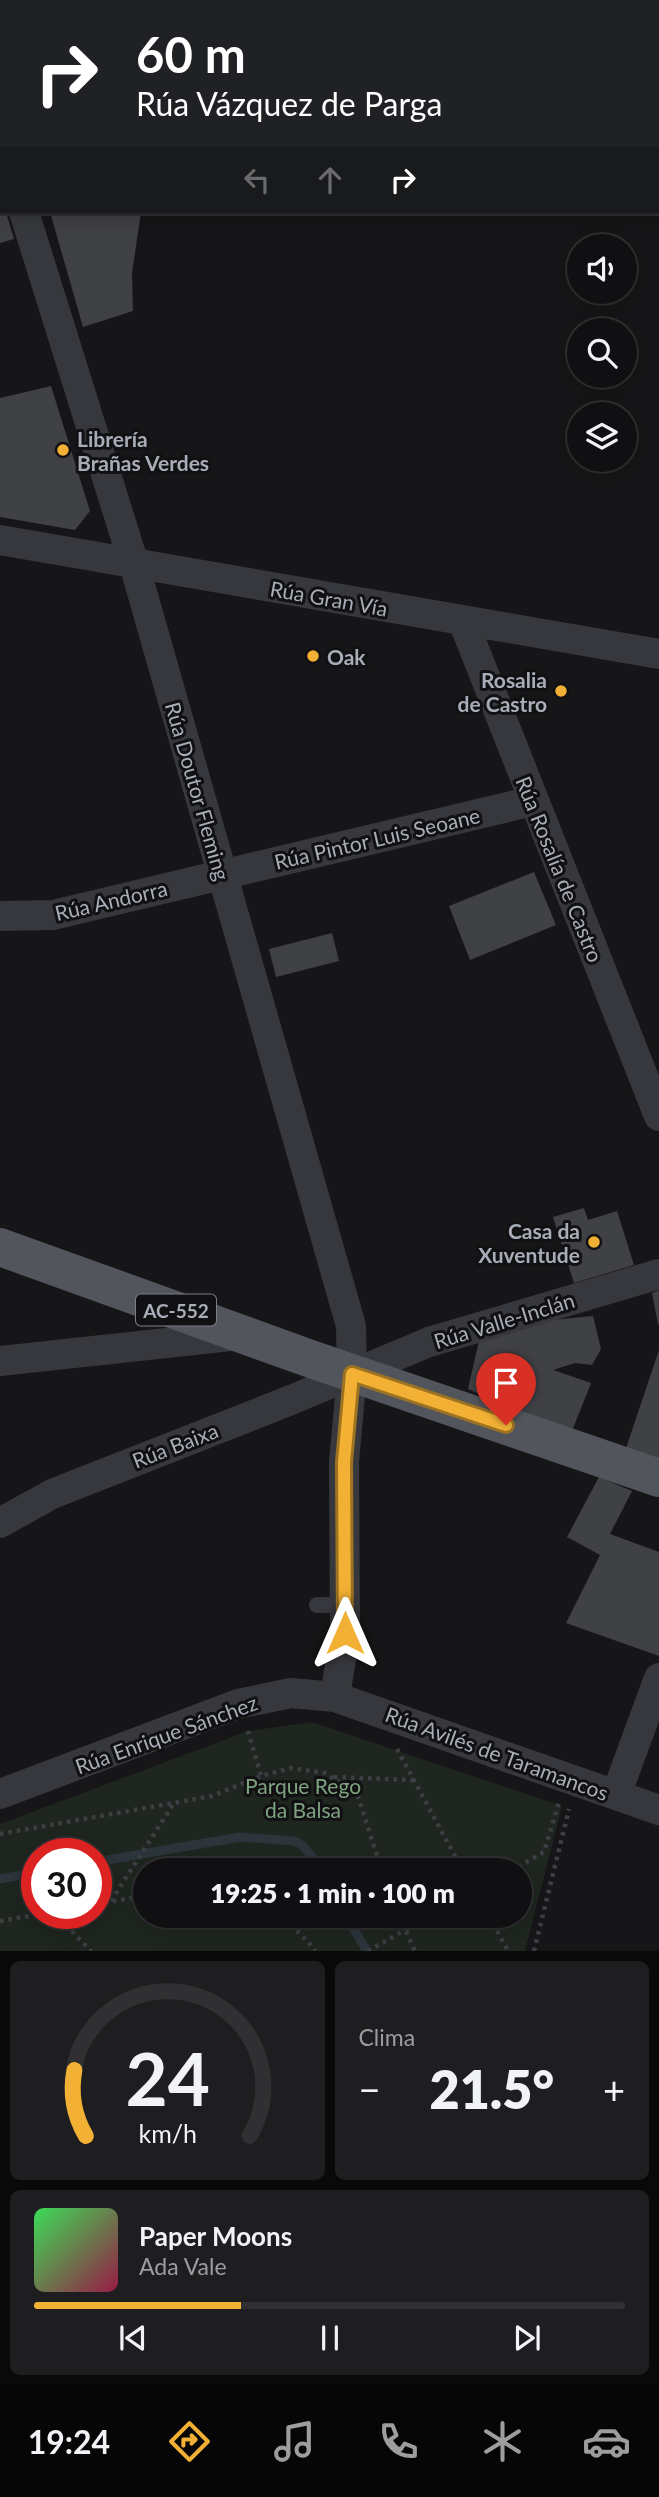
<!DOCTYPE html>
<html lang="es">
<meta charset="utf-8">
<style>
:root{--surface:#101012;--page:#1e1e20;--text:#f1f3f6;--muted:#9c9d9f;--line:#303032;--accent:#f2b134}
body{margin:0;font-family:Lato,sans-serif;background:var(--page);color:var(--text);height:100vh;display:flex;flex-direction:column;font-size:26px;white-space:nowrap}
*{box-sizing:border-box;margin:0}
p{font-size:23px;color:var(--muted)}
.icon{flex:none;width:38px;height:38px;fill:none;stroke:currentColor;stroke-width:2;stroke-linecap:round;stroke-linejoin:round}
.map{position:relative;height:1951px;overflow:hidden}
.sheet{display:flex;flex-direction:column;gap:10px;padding:10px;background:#09090a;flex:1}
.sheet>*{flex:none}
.banner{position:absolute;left:0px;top:0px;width:660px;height:214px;box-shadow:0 4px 18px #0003,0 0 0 2px var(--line);background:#202124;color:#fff;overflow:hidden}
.buttons{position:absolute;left:567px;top:234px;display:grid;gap:14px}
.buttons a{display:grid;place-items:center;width:70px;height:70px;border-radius:50%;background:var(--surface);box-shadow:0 4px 18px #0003,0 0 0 2px var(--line);font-size:35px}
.speed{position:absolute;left:21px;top:1838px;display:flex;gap:14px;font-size:35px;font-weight:700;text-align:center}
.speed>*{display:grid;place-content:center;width:91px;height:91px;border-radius:50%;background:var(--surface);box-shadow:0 4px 18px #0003,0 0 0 2px var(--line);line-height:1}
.speed .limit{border:10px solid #d22;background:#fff;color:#111}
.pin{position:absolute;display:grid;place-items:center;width:60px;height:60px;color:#fff;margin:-72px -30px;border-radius:50% 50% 50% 0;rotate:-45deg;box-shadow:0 0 7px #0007}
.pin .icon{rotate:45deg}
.me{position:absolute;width:77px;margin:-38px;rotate:0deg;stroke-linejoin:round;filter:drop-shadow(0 0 5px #0008)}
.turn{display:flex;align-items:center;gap:24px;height:147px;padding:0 21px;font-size:32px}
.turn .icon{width:91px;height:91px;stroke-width:2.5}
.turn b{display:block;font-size:49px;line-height:60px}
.lanes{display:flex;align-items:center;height:66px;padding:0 21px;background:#0003;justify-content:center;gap:35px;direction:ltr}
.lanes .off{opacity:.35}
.big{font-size:52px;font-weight:800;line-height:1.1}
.sheet .tile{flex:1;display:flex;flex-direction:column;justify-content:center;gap:10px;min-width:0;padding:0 24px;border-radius:10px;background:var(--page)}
.sheet .dial{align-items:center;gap:0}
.dial svg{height:182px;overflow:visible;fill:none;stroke:var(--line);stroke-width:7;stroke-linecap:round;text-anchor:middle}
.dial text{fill:var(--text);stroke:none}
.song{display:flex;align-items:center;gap:21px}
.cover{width:84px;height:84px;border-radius:10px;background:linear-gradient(135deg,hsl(130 70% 55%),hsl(340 70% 35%))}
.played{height:7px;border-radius:4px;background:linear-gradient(90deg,var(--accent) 35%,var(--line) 35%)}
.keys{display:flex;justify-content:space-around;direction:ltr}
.heat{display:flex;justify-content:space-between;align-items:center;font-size:38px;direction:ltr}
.sheet .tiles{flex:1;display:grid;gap:10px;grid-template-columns:1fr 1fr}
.tile:last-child{grid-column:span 2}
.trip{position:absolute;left:133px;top:1858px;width:399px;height:70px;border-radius:35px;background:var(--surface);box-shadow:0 4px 18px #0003,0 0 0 2px var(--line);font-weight:800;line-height:70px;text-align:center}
.tabs{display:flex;height:112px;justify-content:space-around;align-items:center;background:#060607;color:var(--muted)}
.tabs .icon{width:49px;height:49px}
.tabs .current{color:var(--accent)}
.tabs b{font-size:32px;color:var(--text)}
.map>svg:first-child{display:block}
</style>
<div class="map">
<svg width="659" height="1951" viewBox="0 0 659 1951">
<rect width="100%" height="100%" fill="#161618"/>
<path fill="#1e261f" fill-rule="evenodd" d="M312,1722l250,84 -37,145h-525v-127l248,-93zM37,1853h59v60h-59zM145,1871h375v45h-375z"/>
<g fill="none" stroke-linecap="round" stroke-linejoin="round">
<path stroke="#2c353c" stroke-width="9" d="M96,1862l144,-25 54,4 8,4 22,26
M0,1879l37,-7
M346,1916l21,35"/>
</g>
<path fill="#404145" d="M0,212h6l8,27 -14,4z
M50,212h91l-9,61 1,38 -50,16z
M51,386l39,125 -15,19 -75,-13v-119z
M534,872l22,53 -86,35 -21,-54z
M332,933l7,28 -63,16 -7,-28z
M584,1208l4,12 29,-9 17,54 -60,18 -21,-66z
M659,1290v34h-1l-6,-31z
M593,1316l8,33 -9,16 -17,-2 -22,7 38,13 -19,48 -35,-11 -69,-31 11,-48 73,-21z
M659,1350v111l-33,-13z
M599,1477l33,14 -22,43 49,18v104l-93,-33 34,-68 -33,-18z"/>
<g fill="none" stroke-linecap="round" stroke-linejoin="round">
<path stroke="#3d3f44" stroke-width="4.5" stroke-dasharray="3.5 5" stroke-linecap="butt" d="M248,1731l13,45
M397,1749l66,122
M334,1777l79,3
M0,1834l212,-38 49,-20 30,-8 34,5 32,20 25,78
M511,1871l33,-19 15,-50
M111,1901l63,-98
M96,1904l49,-8
M54,1913l37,38
M276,1916c15,8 29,21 39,35
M399,1916l16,35
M489,1916l19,35
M0,1921l47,-8
M368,1951l62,-35
M534,1951l35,-142"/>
<path stroke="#37383d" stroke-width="16" d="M317,1605h27"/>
<path stroke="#37383d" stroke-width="30" d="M0,132l2,6
M24,212l110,352 217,762 1,48 -8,88 1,171 -10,64
M0,540l659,114
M463,621l196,495
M0,916l53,-1 480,-114
M0,1361l240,-26
M0,1523l52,-29 239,-94 138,-58 230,-68
M0,1794l238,-90 53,-11 44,4 324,113
M616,1795l43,-117"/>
<path stroke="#53555c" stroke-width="38" d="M0,1247l308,111 351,120"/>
</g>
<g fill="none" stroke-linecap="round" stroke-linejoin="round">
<defs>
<path id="route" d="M345,1633l-1,-171 8,-88 154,51"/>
</defs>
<use href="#route" stroke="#9d7322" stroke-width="18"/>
<use href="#route" stroke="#f2b134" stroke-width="12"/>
</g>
<g fill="#f2b134" stroke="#111113" stroke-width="2.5">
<circle cx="63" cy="450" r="7"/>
<circle cx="313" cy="656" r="7"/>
<circle cx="561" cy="691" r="7"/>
<circle cx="594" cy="1242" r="7"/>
</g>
<g text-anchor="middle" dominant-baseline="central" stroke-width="6" stroke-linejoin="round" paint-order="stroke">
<rect fill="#111113" stroke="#7b7e86" stroke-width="2" x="136" y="1294.5" width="80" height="31" rx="5"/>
<g font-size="19" font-weight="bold" fill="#a8adb8">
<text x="176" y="1310">AC-552</text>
</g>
<g font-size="21" font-weight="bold" fill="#a8adb8" stroke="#111113" text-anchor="start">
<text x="77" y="438">Librería<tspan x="77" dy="24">Brañas Verdes</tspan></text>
<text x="327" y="656">Oak</text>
<text x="547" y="679" text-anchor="end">Rosalia<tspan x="547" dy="24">de Castro</tspan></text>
<text x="580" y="1230" text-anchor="end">Casa da<tspan x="580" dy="24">Xuventude</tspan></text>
</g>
<g font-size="21" fill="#a8adb8" stroke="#111113">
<text transform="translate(329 598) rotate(10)">Rúa Gran Vía</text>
<text transform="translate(198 791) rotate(74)">Rúa Doutor Fleming</text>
<text transform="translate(377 838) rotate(-13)">Rúa Pintor Luis Seoane</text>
<text transform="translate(560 869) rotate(68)">Rúa Rosalía de Castro</text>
<text transform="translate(111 900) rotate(-13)">Rúa Andorra</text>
<text transform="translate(504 1320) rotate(-17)">Rúa Valle-Inclán</text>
<text transform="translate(175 1445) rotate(-21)">Rúa Baixa</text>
<text transform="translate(166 1734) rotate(-20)">Rúa Enrique Sánchez</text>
<text transform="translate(497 1753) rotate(20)">Rúa Avilés de Taramancos</text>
</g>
<g font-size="21" fill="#7fa381" stroke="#111113">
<text x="303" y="1785">Parque Rego<tspan x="303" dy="24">da Balsa</tspan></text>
</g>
</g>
</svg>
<div class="buttons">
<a><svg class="icon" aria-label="sound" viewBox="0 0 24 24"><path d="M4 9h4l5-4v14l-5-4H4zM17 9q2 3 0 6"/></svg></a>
<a><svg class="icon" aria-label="search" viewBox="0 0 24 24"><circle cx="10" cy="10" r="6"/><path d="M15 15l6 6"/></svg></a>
<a><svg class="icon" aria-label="layers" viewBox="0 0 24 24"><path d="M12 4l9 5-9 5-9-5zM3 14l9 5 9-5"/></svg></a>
</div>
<div class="speed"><div class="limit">30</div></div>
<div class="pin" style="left:506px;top:1425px;background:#d93025"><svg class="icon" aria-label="arrive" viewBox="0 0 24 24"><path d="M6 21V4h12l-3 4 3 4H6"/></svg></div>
<svg class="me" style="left:345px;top:1633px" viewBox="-20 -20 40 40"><path d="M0-17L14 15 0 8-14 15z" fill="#f2b134" stroke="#fff" stroke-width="4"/></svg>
<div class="trip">19:25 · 1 min · 100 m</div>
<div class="banner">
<div class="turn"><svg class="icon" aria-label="right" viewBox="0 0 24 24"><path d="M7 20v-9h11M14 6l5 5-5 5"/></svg><div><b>60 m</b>Rúa Vázquez de Parga</div></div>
<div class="lanes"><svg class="icon off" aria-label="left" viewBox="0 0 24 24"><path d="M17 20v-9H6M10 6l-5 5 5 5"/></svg><svg class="icon off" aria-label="ahead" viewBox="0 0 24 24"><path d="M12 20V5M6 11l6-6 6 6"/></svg><svg class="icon" aria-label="right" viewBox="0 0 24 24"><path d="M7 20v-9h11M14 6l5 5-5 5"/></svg></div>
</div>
</div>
<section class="sheet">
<div class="tiles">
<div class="tile dial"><svg viewBox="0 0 100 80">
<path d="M14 69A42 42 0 1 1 86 69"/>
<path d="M14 69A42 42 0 0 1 9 40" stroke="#f2b134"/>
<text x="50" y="56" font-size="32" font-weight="700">24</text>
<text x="50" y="72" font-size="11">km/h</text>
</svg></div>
<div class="tile"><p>Clima</p>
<div class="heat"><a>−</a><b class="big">21.5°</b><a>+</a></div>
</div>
<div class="tile">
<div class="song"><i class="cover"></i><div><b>Paper Moons</b><p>Ada Vale</p></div></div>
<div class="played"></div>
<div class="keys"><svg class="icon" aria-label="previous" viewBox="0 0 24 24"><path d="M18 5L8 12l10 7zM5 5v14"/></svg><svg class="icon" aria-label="pause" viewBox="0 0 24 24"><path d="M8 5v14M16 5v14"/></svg><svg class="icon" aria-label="next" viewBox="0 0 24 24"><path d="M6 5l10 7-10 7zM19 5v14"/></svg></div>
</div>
</div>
</section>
<nav class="tabs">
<b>19:24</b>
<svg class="icon current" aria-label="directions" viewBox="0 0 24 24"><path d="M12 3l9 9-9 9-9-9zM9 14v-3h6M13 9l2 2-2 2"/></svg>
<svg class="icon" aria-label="music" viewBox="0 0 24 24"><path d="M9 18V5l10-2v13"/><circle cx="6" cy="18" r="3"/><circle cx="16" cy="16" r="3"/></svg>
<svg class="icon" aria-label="phone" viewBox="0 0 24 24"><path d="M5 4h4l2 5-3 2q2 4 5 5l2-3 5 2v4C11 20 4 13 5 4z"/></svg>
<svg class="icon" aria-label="climate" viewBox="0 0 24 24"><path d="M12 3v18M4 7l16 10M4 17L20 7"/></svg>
<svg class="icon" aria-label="car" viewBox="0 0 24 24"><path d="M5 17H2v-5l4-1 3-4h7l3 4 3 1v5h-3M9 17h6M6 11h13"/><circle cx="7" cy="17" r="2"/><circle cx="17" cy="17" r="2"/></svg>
</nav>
